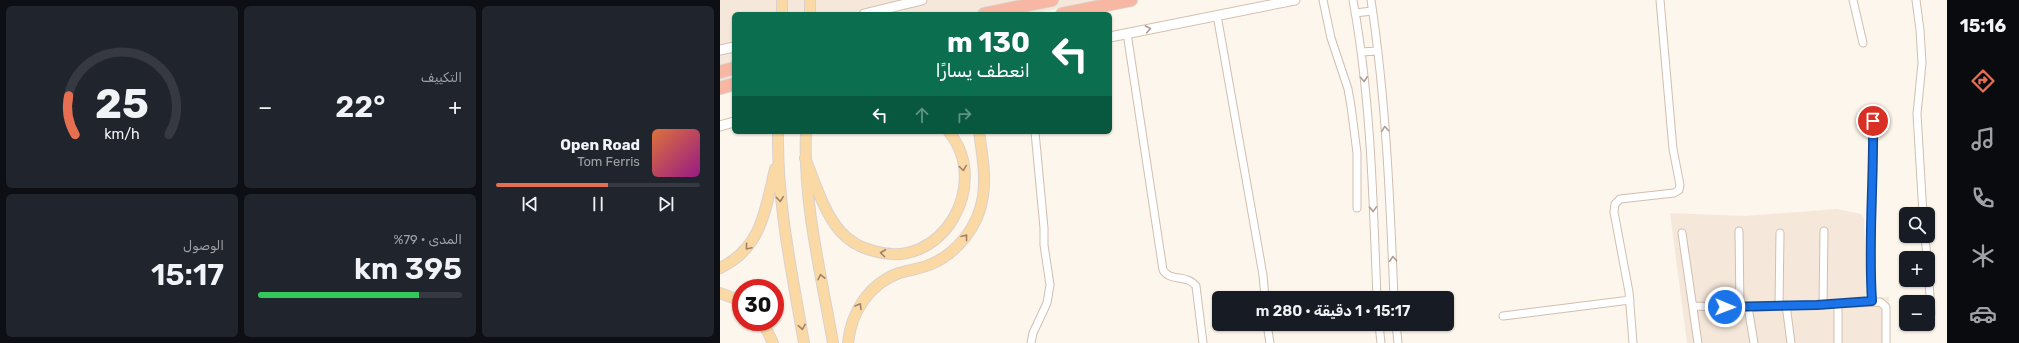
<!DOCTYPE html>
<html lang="ar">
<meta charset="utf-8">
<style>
:root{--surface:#171b24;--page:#20242c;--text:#f1f3f6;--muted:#9ea1a6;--line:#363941;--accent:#e76f51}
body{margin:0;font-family:Rubik,Cairo,sans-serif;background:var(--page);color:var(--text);direction:rtl;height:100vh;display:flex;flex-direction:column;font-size:15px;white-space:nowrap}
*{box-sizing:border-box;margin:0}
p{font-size:13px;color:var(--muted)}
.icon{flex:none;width:22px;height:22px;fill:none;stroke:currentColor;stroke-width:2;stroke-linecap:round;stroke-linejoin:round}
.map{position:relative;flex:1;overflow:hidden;direction:ltr}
.panel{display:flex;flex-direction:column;gap:6px;padding:6px;background:#0d0f14;width:720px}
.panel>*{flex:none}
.top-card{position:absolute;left:12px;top:12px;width:380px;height:122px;border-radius:6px;box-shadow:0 1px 3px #0004;direction:rtl;background:#0b6e4f;color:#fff;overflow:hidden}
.tools{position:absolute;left:1179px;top:207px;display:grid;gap:8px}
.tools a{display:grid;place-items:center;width:36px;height:36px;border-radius:6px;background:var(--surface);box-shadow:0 1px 3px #0004;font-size:20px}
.speed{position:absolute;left:12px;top:279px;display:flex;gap:8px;font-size:20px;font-weight:700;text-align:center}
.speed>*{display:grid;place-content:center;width:52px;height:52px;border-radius:50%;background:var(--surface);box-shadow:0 1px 3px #0004;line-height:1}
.speed .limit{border:6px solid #d22;background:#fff;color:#111}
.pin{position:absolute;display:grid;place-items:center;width:34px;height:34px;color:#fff;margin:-17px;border:2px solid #fff;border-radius:50%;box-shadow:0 1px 4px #0007}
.me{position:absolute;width:44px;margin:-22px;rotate:91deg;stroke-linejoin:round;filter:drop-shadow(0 0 3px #0008)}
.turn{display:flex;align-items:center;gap:14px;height:84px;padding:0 16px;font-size:18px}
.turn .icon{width:52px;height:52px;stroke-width:2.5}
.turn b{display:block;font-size:28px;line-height:34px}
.lanes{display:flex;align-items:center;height:38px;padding:0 16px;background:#0003;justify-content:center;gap:20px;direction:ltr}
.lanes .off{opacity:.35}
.big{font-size:30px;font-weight:600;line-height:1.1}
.panel .card{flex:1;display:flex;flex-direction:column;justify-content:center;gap:6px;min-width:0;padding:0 14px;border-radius:6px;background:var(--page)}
.panel .dial{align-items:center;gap:0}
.dial svg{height:104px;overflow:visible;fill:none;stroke:var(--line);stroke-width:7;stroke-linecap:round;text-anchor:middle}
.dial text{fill:var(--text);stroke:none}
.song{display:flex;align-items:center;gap:12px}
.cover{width:48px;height:48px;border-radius:6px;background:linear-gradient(135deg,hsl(20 70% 55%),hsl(310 70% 35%))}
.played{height:4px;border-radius:2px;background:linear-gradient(90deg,var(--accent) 55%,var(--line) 55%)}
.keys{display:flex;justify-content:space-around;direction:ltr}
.heat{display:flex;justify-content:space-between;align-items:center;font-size:22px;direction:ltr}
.charge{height:6px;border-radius:3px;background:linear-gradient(90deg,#34c759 79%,var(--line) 0)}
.panel .tiles{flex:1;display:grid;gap:6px;grid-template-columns:repeat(3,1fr)}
.card:first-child{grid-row:span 2}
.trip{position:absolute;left:492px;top:291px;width:242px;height:40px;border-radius:6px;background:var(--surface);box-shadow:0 1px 3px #0004;font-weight:600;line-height:40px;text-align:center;direction:rtl}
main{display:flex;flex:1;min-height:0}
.dock{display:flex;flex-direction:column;width:72px;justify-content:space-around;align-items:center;background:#090b0e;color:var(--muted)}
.dock .icon{width:28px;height:28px}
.dock .on{color:var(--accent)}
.dock b{font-size:18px;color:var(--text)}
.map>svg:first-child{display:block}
</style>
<main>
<nav class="dock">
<b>15:16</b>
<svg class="icon on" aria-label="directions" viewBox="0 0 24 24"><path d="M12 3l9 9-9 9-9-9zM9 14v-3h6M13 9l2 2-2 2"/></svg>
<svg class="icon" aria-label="music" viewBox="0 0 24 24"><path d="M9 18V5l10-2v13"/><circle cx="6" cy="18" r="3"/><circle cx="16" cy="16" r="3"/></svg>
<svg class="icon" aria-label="phone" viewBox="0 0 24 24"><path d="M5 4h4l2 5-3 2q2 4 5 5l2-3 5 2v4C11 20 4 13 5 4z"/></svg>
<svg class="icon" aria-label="climate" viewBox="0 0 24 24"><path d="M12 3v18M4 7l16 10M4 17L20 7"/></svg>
<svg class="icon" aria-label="car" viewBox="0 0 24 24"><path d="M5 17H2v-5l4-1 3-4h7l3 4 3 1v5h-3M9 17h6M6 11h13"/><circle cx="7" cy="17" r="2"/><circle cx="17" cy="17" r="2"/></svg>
</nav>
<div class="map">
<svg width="1227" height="343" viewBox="0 0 1227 343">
<rect width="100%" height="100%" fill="#fdf6ec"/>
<path fill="#f5e8da" d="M0,0h383l-70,14h-299v68l-14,3z
M1117,209l24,5 3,4 3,76 2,4 20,-1 1,46h-203l-17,-130 75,3z"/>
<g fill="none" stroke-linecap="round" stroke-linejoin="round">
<defs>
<path id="street" d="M603,0l8,38 17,51 3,17 6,47v55
M633,0c18,98 20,199 24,298
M651,0c15,99 19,199 23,298
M1133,0l10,43
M1196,0l4,30 2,33 -5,51 6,100
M635,13l17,-2
M497,15l46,260 2,23
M407,33l36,237c7,12 24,4 33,16l7,57
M641,52l17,-1
M1019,231l1,77
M962,233l16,110
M1205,236l2,22
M1208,264l3,50
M1152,301c-3,-60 2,-120 1,-180
M1066,305l5,38
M1103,305l1,-74
M974,306l46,2 140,-6 6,5v36
M1059,306l1,-73
M1028,307l6,36
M783,316l127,-16
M547,324l3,19
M659,324l2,19
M676,324l2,19
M311,343l2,-10 14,-30 3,-18 -6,-40v-17l-9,-96
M913,343l-4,-51 -15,-80 1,-8 5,-5 54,-6 5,-3 1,-5 -7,-36 -13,-149
M1118,343v-39"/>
<path id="secondary" d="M144,14l58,-14
M390,37l185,-37
M0,50l14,-3
M0,126l14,-4"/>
<path id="primary" d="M62,0v14
M90,0v14
M58,132c-1,72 14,141 26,211
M86,132c-3,71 15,141 27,211
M85,158c10,24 18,53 35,73 9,10 21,17 34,20 67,21 118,-66 75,-119
M0,268c42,-20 45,-58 55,-99
M0,293l21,8
M43,322l10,21
M128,343c3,-31 21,-59 51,-70 10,-3 20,-4 30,-8 28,-11 50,-39 54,-69 3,-21 -1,-43 -4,-64"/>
<path id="highway" d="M264,14l68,-14
M342,14l69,-14
M0,72l14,-4
M0,88l14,-4"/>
</defs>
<use href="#street" stroke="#d1beb0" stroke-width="9"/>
<use href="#secondary" stroke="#d6c0b0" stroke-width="11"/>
<use href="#primary" stroke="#dad1cd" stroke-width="12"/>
<use href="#highway" stroke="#dad1cd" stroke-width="14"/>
<use href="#street" stroke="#fff" stroke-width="7"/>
<use href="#secondary" stroke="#fff" stroke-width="9"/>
<use href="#primary" stroke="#fbd9a5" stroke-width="10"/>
<use href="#highway" stroke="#f7b7a3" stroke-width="12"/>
</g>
<defs><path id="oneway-chevron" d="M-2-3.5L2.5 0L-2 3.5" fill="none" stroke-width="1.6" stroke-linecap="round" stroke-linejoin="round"/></defs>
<g stroke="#af9d94">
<use href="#oneway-chevron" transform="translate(428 29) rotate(-11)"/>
<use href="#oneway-chevron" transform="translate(644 79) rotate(85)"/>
<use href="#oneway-chevron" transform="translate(665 129) rotate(-95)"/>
<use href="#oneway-chevron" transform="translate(653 209) rotate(88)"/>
<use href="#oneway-chevron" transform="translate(673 259) rotate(-93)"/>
</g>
<g stroke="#a18267">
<use href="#oneway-chevron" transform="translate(243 168) rotate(82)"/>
<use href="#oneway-chevron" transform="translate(60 199) rotate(84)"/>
<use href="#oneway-chevron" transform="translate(245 237) rotate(-52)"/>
<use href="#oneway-chevron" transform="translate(28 247) rotate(130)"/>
<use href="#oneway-chevron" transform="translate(163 253) rotate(-173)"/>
<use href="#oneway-chevron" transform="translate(101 277) rotate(-102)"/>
<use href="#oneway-chevron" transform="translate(139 306) rotate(-59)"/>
<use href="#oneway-chevron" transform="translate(82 327) rotate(80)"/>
</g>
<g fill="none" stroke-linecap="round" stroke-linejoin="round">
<defs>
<path id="route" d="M1005,307l92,-2 55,-4c-4,-60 2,-120 1,-180"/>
</defs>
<use href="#route" stroke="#114b97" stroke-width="10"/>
<use href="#route" stroke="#1a73e8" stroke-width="7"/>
</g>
</svg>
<div class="tools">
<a><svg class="icon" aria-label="search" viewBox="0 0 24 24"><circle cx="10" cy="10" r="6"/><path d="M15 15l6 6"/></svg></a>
<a>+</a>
<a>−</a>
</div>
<div class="speed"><div class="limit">30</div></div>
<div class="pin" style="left:1153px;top:121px;background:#d93025"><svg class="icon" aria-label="arrive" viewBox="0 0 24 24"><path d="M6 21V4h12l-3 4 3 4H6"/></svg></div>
<svg class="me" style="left:1005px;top:307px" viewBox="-20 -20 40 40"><circle r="17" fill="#1a73e8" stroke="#fff" stroke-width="3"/><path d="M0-11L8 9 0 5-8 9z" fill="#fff"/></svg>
<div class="trip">15:17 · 1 دقيقة · 280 m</div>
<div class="top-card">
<div class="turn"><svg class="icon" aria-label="left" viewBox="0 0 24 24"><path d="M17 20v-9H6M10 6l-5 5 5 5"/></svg><div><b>130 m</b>انعطف يسارًا</div></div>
<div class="lanes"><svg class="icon" aria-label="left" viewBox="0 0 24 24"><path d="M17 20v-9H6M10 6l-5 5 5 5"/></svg><svg class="icon off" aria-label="ahead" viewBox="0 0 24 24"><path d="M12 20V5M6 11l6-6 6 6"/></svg><svg class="icon off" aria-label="right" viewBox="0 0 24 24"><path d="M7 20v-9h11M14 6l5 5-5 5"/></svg></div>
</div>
</div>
<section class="panel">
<div class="tiles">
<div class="card">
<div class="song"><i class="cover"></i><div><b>Open Road</b><p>Tom Ferris</p></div></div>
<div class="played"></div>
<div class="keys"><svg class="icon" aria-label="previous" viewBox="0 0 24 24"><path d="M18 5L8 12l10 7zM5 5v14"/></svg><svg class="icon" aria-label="pause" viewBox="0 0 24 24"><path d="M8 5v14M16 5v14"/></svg><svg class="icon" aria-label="next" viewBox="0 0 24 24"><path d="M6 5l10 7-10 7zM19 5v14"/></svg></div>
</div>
<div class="card"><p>التكييف</p>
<div class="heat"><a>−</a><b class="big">22°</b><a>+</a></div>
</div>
<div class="card dial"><svg viewBox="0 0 100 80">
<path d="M14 69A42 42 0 1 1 86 69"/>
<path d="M14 69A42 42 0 0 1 9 39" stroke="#e76f51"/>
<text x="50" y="56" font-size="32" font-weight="700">25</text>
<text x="50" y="72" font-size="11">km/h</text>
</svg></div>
<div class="card"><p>المدى · 79%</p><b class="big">395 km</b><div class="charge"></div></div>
<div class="card"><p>الوصول</p><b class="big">15:17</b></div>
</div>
</section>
</main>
